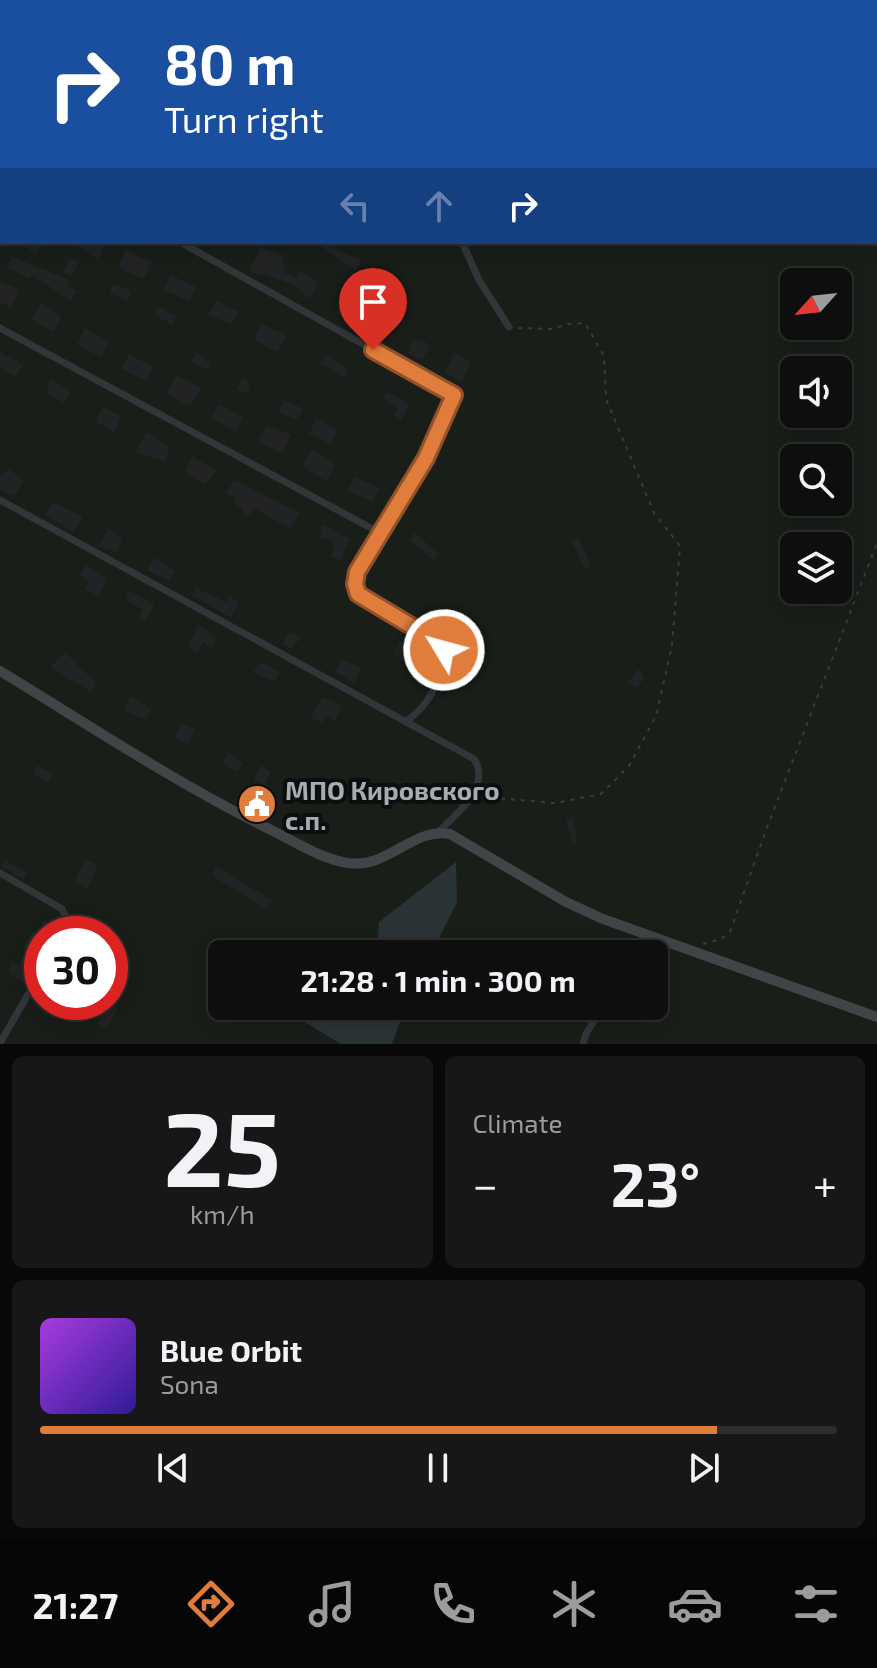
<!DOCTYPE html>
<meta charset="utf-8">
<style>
:root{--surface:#0e0e0e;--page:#171717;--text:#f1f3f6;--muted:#9b9c9e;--line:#2e2e2e;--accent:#e07d3d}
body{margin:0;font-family:"Exo 2",sans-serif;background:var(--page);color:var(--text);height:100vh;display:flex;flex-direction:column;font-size:30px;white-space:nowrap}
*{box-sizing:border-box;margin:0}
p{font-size:26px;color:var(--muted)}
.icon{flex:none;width:44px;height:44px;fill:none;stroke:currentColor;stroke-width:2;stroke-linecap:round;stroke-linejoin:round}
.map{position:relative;height:1044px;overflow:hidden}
.drawer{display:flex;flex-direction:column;gap:12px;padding:12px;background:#080808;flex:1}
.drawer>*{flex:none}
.hud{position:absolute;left:0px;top:0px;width:878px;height:244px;box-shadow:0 4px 20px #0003,0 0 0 2px var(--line);background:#1a4fa0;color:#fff;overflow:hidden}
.needle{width:52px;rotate:243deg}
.buttons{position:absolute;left:780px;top:268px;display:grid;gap:16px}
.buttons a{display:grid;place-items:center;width:72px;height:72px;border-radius:12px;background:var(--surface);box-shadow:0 4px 20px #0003,0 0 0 2px var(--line);font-size:40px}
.speed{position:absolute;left:24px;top:916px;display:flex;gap:16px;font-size:40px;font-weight:700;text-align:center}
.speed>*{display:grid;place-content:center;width:104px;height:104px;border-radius:50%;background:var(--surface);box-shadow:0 4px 20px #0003,0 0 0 2px var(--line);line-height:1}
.speed .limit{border:12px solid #d22;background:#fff;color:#111}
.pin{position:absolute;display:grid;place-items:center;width:68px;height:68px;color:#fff;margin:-82px -34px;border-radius:50% 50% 50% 0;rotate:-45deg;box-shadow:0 0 8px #0007}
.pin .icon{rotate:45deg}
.me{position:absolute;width:88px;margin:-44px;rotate:307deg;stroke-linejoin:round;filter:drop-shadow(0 0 6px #0008)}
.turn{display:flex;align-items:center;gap:28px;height:168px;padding:0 32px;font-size:36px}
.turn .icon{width:104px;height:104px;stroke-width:2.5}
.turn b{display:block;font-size:56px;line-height:68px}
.lanes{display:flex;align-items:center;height:76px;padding:0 32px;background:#0003;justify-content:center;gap:40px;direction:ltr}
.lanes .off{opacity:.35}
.big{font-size:60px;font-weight:700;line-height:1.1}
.drawer .tile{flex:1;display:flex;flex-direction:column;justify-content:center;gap:12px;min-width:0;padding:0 28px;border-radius:12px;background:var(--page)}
.drawer .dial{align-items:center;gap:0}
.dial b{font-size:104px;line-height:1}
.song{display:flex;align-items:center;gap:24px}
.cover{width:96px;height:96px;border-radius:12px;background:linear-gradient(135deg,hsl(280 70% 55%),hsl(250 70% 35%))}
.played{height:8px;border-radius:4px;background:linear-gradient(90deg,var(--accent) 85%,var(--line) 85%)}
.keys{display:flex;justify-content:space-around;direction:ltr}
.heat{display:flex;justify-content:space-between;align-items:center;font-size:44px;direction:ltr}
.drawer .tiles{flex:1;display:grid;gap:12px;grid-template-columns:1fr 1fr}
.tile:last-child{grid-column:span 2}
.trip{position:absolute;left:208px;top:940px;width:460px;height:80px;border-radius:12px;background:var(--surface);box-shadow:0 4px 20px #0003,0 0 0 2px var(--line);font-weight:700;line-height:80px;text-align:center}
.dock{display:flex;height:128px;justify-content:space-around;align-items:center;background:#060606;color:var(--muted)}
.dock .icon{width:56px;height:56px}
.dock .selected{color:var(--accent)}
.dock b{font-size:36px;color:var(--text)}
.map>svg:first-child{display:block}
</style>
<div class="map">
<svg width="877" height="1044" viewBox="0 0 877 1044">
<rect width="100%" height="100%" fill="#121213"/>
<path fill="#191e19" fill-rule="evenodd" d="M0,0h877v1044h-877zM2,2h874v240h-874zM794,282h44v44h-44zM794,370h44v44h-44zM794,458h44v44h-44zM794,546h44v44h-44zM42,934h68v68h-68zM222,954h432v52h-432z"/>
<path fill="#2a3436" d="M456,862l1,40 -26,52h-54l2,-32z
M278,1006h37l30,13 8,-13h53l-14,38h-51z"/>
<path fill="#222324" d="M17,242h26l-7,12z
M72,242h34l-8,17z
M324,244l37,16 -5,10 -34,-22z
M261,247l24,9 -4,6 5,3 -3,7 13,6 4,-7 18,12 -8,16 -19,-15 -29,-11 -2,3 -11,-6z
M125,249l27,14 -9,16 -25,-12z
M13,257l56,23 -2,5 10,6 -6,10 -39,-26 -3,4 -22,-11z
M69,258l10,4 -8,15 -8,-5z
M384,273l10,7 -5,9 -13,-6z
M170,275l27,12 -8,14 -26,-11z
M0,281l19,9 -8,18 -11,-6z
M113,284l19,7 -4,10 -18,-8z
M217,301l22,11 -7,12 -24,-9z
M343,301l12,3 -7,16 -12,-8z
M41,303l21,14 -9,14 -22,-12z
M158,306l18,10 -3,9 -19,-10z
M381,310l14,10 -10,19 -16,-11z
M262,324l24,11 -8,18 -24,-14z
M85,329l24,12 -8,16 -24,-12z
M413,339l6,3 3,-3 8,7 -8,14 -14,-6z
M0,352l23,13 -7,12 -16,-9z
M455,352l16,11 -10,20 -17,-11z
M197,353l14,9 -3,8 -16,-8z
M129,354l24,13 -6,15 -26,-14z
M325,354l24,16 -4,7 -25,-14z
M176,375l26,13 -12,19 -24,-14z
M243,378l7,5 -2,10 -12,-3z
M50,379l21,13 -8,11 -17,-10z
M386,391l24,13 -9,16 -7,-5 5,-7 -17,-10z
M284,401l20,8 -8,11 -18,-9z
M219,404l24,13 -7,14 -25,-13z
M103,407l18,9 -7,17 -18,-12z
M316,418l22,12 -7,14 -22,-10z
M267,425l24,10 -9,19 -24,-13z
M146,432l24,15 -5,15 -30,-10z
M312,449l23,15 -8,18 -25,-16z
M192,456l25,15 -12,13 -20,-12z
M8,469l16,11 -10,17 -14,-8v-11z
M355,477l25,11 -8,14 -24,-12z
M234,480l66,33 -10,16 -34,-20 -9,8 -5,-4v-4l-7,-5v-7l-9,-4z
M53,502l30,15 -10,15 -29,-18z
M323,524l27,15 -10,22 -9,-4 3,-15 -15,-5z
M109,529l13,11 -5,12 -19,-6z
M415,532l23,22 -5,6 -23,-20z
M578,537l13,27 -6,6 -14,-30z
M154,557l21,14 -6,10 -22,-11z
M86,565l21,13 -8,19 -14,-8 4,-8 -9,-6z
M196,588l30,14 4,-6 9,7 -8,15 -39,-23z
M129,591l26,13 -10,18 -8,-4 6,-8 -17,-10z
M198,624l18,14 -4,11 -9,-7 -6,11 -9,-6z
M289,632l12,5 -9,12 -10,-5z
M399,640l20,10 2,-5 12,6 -3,5 7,3 -1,3 -28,-7 -2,8 -6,-3 -6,-8z
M64,653l14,9 -2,3 21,17 -6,10 -41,-25z
M342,659l19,9 -6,15 -20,-11z
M260,662l20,10 -6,10 -21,-10z
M638,669l7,8 -8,11 -9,-6z
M130,696l21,13 -6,11 -22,-10z
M323,697l19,8 -7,16 -9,-6 -4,8 -12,-5z
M182,723l13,6 -7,15 -15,-7z
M229,752l14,11 -7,8 -14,-8z
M36,765l18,9 -6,9 -14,-10z
M261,765l10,7 -6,13 -12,-5z
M573,818l4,24 -5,1 -6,-23z
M86,859l12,6 -11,24 -13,-7z
M4,860l23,13 -4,6 -21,-12z
M215,866l57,34 -6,10 -53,-34z
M44,920l13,8 -4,6h-11v14l-14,16 6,6 -9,15 -17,-13 5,-11 6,5 8,-15 -4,-3 10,-17 4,3z
M329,939l13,8 -3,7h-16z
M108,1002l10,6 -11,21 -10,-5z"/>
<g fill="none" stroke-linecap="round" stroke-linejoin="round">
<path stroke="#393c3f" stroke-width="2" stroke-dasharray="4 6" stroke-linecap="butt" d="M481,797l74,6 46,-9 28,-28 27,-50 16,-70 8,-100 -26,-33 -48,-114 -2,-43 -19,-33 -17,1 -16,5 -36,-1
M703,944l18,-5 9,-7 36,-102 111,-287"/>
<path stroke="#333538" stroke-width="4" d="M74,0l1,2
M0,87l2,2"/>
<path stroke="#333538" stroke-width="7" d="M0,212l2,-4
M180,242l274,153 -28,63 -69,114 -2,12 3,10c16,10 90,47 89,66 -1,5 -6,13 -8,17 -7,20 -16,31 -33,45
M462,242l17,38 30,47
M0,328l380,205
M0,500l474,259c18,27 -18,56 -36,73
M0,873l62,36 7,15 -6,10
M633,954l12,-21
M0,1043l42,-73
M583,1044l3,-10 17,-28"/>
<path stroke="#424548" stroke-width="10" d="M0,671c89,54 176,112 269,158 25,12 52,30 79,34 41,6 64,-36 102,-29l116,68 37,17 274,98"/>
</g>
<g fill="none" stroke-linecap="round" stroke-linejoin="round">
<defs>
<path id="route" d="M373,350l81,45 -28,63 -69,114 -2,12 3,10 60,36 26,20"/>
</defs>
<use href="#route" stroke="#925128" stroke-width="20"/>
<use href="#route" stroke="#e07d3d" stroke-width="14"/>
</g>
<defs>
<symbol id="civic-disc" viewBox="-11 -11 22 22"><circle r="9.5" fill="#e07d3d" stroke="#0d0d0e"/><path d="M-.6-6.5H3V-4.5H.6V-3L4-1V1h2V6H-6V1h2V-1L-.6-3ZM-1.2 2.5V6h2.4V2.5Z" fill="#fff"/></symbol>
</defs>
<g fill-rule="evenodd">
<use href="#civic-disc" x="235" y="782" width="44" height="44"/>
</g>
<g text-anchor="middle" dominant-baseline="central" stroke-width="8" stroke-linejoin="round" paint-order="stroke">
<g font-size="26" font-weight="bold" fill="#a5adb3" stroke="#0d0d0e" text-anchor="start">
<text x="285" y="789">МПО Кировского<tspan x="285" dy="30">с.п.</tspan></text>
</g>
</g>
</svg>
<div class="buttons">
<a><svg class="needle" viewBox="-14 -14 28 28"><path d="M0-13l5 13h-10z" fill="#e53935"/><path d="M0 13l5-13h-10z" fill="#9b9c9e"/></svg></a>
<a><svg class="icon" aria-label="sound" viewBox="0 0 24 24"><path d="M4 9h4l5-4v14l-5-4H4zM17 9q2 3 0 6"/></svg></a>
<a><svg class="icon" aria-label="search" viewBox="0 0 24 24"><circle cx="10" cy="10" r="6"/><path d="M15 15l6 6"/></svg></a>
<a><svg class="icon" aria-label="layers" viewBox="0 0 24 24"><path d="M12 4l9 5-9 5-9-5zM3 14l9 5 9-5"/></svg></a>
</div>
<div class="speed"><div class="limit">30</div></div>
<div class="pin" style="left:373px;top:350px;background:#d93025"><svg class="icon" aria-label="arrive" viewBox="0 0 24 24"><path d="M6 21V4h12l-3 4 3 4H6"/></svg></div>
<svg class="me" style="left:444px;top:650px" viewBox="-20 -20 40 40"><circle r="17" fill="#e07d3d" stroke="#fff" stroke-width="3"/><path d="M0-11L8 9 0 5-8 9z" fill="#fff"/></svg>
<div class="trip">21:28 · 1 min · 300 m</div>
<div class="hud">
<div class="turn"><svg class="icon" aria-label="right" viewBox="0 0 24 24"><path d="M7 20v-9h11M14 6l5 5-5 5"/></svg><div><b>80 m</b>Turn right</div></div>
<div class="lanes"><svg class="icon off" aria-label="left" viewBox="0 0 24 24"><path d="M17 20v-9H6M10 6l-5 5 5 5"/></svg><svg class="icon off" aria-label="ahead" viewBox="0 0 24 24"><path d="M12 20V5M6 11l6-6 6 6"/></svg><svg class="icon" aria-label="right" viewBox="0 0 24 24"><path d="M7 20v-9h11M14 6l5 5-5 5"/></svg></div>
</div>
</div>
<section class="drawer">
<div class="tiles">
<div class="tile dial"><b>25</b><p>km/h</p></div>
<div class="tile"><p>Climate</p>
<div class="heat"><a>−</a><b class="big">23°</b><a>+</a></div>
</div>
<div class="tile">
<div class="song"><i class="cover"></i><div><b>Blue Orbit</b><p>Sona</p></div></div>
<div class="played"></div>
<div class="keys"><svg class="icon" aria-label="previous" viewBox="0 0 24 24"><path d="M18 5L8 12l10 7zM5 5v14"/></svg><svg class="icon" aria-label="pause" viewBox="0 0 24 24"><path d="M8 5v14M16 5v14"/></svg><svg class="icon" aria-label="next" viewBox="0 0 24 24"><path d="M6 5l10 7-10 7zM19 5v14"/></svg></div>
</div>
</div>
</section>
<nav class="dock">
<b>21:27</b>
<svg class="icon selected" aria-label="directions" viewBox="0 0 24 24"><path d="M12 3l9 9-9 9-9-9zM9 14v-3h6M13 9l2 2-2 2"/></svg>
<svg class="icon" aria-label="music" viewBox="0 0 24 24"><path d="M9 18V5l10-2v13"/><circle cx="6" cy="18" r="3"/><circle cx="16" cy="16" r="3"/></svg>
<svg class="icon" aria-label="phone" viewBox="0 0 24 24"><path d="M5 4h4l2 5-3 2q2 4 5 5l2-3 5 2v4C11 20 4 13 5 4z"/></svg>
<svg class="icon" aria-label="climate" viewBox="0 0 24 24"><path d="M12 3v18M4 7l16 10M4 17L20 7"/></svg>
<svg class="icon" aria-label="car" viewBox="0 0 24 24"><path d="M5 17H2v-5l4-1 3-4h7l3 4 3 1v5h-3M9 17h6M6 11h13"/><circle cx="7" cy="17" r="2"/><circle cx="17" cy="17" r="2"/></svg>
<svg class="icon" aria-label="filters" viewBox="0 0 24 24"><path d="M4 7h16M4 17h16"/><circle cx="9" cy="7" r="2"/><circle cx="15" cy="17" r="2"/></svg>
</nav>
